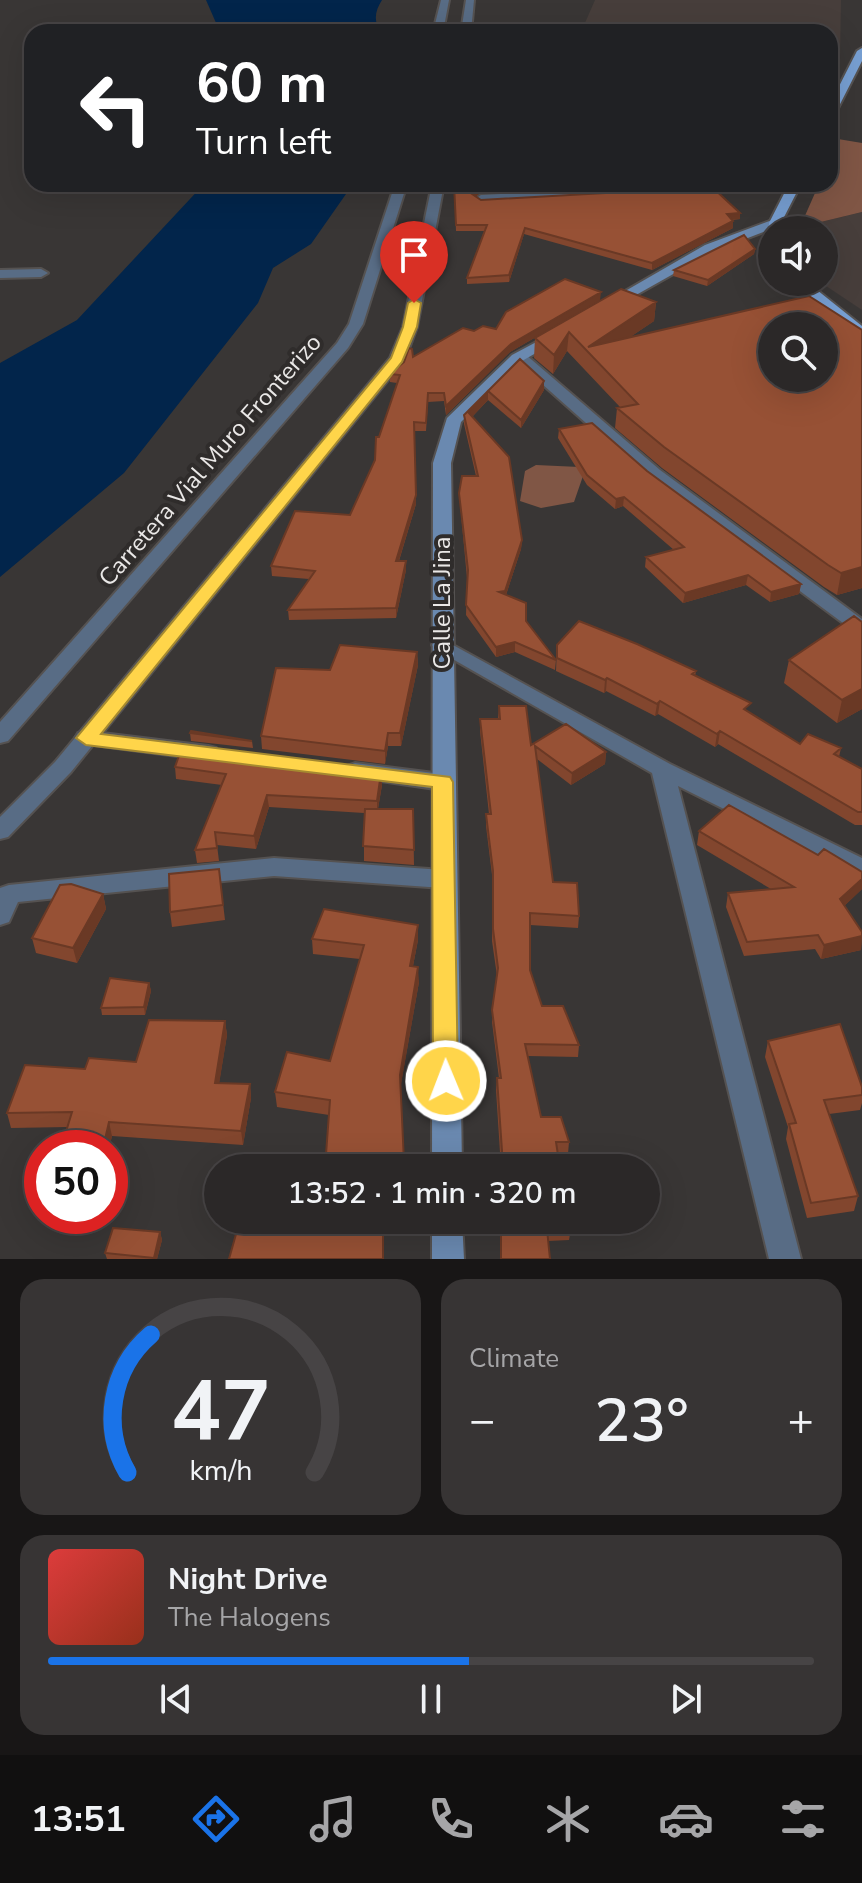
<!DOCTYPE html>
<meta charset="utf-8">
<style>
:root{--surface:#2b2828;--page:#373434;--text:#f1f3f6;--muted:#a6a6a8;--line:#474445;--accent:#1a73e8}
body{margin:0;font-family:"Nunito Sans",sans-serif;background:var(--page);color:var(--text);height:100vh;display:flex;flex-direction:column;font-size:30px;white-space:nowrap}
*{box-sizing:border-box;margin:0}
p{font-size:26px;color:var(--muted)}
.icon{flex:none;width:44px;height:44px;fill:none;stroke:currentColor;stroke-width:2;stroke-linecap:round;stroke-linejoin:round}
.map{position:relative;height:1259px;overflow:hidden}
.details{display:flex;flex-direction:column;gap:20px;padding:20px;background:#181616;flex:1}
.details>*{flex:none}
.hud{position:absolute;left:24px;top:24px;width:814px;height:168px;border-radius:24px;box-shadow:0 8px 32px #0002,0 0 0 2px var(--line);background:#202124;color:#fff;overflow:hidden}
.controls{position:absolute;left:758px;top:216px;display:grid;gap:16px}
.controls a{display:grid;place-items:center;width:80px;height:80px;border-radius:50%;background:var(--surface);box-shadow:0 8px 32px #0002,0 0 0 2px var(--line);font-size:40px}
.speed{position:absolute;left:24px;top:1130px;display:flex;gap:16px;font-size:40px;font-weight:700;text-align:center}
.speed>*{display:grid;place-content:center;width:104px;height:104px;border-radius:50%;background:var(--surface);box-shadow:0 8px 32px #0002,0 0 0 2px var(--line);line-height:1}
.speed .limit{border:12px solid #d22;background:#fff;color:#111}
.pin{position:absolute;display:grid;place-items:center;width:68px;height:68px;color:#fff;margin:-82px -34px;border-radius:50% 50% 50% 0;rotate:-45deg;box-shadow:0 0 8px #0007}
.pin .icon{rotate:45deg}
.me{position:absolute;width:88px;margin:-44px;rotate:359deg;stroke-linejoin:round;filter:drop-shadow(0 0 6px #0008)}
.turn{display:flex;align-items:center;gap:28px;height:168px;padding:0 40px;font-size:36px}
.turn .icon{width:104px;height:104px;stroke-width:2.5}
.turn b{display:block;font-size:56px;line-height:68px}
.big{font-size:60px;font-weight:600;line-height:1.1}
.details .widget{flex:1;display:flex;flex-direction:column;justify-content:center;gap:12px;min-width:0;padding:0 28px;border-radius:24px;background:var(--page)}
.details .dial{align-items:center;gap:0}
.dial svg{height:208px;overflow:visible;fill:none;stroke:var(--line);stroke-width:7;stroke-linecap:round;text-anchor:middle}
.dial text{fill:var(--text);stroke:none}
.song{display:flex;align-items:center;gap:24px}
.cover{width:96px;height:96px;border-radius:12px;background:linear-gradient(135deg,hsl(0 70% 55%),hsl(10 70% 35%))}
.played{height:8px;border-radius:4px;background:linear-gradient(90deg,var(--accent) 55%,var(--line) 55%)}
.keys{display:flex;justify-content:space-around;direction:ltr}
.heat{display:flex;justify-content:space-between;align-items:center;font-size:44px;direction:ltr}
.details .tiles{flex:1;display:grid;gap:20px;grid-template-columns:1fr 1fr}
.widget:last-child{grid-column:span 2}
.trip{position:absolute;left:204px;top:1154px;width:456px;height:80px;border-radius:40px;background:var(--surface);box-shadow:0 8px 32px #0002,0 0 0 2px var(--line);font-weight:600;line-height:80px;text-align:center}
.dock{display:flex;height:128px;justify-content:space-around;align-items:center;background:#111010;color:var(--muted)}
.dock .icon{width:56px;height:56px}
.dock .active{color:var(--accent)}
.dock b{font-size:36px;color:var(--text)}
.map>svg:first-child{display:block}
</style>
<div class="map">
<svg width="862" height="1259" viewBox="0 0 862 1259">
<rect width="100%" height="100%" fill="#393635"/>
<path fill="#473e3b" d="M595,0h246l-1,59 -10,13v-40h-249z
M862,212v98l-42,-28h4v-52h-23l-1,-3z"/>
<path fill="#805645" d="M838,139l24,4v69l-62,15 19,-43h11v-26z
M536,465l65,3 -18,8 -9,26 -33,6 -21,-7 5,-30z"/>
<path fill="#02254b" d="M206,0h176c-7,11 -9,21 -1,32h-161z
M204,184h149l-42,60 -38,24 -15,35 -134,170 -124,104v-214l77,-43z"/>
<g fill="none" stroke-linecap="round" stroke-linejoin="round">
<defs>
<path id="minor" d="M686,184l114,1 -6,4h-61l-252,14 -6,-4 6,-4z
M0,270l41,-1 7,4 -7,4 -41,1z
M520,352l5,2 135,116 202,149v15l-7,-2 -207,-154 -133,-118 -3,-3z
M442,639l228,125 192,94v20l-184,-92 123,473h-32l-117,-486 -217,-124 -3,-4 3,-4z
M86,731l122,15 8,2 3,5 -3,5 -8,2 -130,-17 -3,-5 3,-5z
M355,763l87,11 8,2 3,6 -3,6 -8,2 -95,-14 -3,-5 3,-5z
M274,858l169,12 9,3 3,6 -3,6 -9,3 -169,-12 -256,26 -9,20 -9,3v-37l9,-3z"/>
<path id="tertiary" d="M441,0h8l-6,32h-10z
M466,0h8l-3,32h-10z
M395,184h12l-44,140 -15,24 -340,393 -8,2v-21l337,-379 12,-19z
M432,184h12l-27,143 -12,32 -334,413 -63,65 -8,2v-22l55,-55 335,-404 13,-31z"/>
<path id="secondary" d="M775,219l4,1v6l-65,25 -101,57 -5,1 -7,-4 104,-60z
M557,331l7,4 -2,3 -40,23 -61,61 -10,41 11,705h-30l1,-705 14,-45 65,-63z
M432,1220h30l2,39h-32z"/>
<path id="primary" d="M862,48v13l-27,53 -5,3v-13l27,-53z
M789,184h12l-20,39v7l-11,3 -1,-10z
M791,282h16l55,44v11z"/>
</defs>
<use href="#minor" stroke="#555251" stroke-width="4"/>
<use href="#tertiary" stroke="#555251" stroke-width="4"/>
<use href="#secondary" stroke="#555251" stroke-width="4"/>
<use href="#primary" stroke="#555251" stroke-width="4"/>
<use href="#minor" fill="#586c85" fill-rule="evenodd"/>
<use href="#tertiary" fill="#586c85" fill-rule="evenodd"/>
<use href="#secondary" fill="#6a89b0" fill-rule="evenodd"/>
<use href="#primary" fill="#779fd2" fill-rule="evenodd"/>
</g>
<path fill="#82462e" d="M454,184h186l-159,8 -5,4 5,4 259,19 -8,1 1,1v7l-81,42 -128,-36 -15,48 -42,2v-6l18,-47h-29z
M755,249l-1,5 -47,32 -34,-10 1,-6z
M600,300l-90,52 -64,63 -2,-14 -16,1 -2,29h-12l2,73 -17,57 7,9 -10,48 -107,2 -1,-10 21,-31 -37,-3 -1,-10 79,-51 25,-55 4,-23 18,-54 -7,-1v-8l23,-17 61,-26 22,-2z
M656,302l-2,19 -24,16 232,251 -25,7 -13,-8 -162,-119 -47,-40 2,-20 3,-1 -53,-56 -14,23 -19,-16 1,-20z
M520,359l24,31 -23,38 -33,-28 -16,17 50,123 -1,9 -15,46 50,65 -1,10 -40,-18 -19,5 -30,-42 1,-37 -8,-85 17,-17 -12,-52v-9z
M559,429l88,42 154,113 -2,10 -29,8 -24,-17 -63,18 -38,-36 1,-10 28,-7 -51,-44 -8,3 -28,-24 -29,-47z
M862,622v87l-25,14 -53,-40 5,-23z
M557,645l139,26 -1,5 54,36 51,32 41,4 -2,9 23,12v56h-7l-137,-81 -3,3 -57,-33 -3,2 -49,-25 -2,2 -48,-22z
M417,652l1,13 -17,81h-13l-3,18 -123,-15 -1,-13 69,-66z
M499,706l32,39 75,7 -1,12 -34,21 -34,-26 16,123 26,34 -1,12 -48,-3v45l12,36 37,39 -1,12 -50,-1 13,61 28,25 -1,12h-10l-57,14 -5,-78 1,-12h2l-7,-56 5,-46 -5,-35 1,-58 -7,-57v-12h3l-9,-83v-12h18z
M190,733l62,8 1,7 -62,-7z
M175,767l206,6 1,12 -4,24h35l1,56 -50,-4v-48l-95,-6 -13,42 -39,-4 2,16 -22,2 -2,-13 27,-65 -46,-6z
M699,831l163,58 -18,17 18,26 -1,18 -40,9 -6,-10 -71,7 -18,-49 2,-14 43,-4 -74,-44z
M219,869l6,51 -53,7 -2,-15z
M103,894l3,15 -29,54 -41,-10 -4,-15z
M418,925v15l-5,26 6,16 -19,107 -71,26 -52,-8 -2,-15 55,-31 30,-102 -47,-5 -1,-15z
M149,983l2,8 -6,24h-43l-1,-7z
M225,1021l2,14 -8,48 31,1 1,14 -8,47 -131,-9 -3,12h-48l7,-21 -57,1 -4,-15 78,-44 51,-7z
M768,1041l94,46v16l-2,7 -31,4 29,82 -4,15 -47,7 -21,-79 2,-12 -23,-70z
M240,1220h156v4z
M501,1220l70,8 -2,12 -21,1z
M160,1232l2,8 -5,19h-50l-2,-6z"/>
<path fill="#6a3925" d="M481,186v6l-9,8v-6z
M740,213v6l-13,1v-6z
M733,221v7l-81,42v-7z
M525,228l-1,6 -15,48v-7z
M755,249l-1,5 -47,32 1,-6z
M601,292l-1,8 -90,52 -64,63v-9l65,-62z
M656,302l-2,19 -58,39 -8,-13z
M569,332l-2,19 -14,23 1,-19z
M544,381v9l-23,38v-8z
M488,391v9l-20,21v-9z
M416,495v9l-20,66v-9z
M624,497l-1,9 -8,3 1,-10z
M522,540l-1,9 -17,52 -5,-9z
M406,561v9l-10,48v-10z
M862,567v21l-25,7 4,-22z
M748,575l-2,10 -63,18 2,-10z
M801,584l-2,10 -29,8 1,-10z
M515,642v10l-19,5v-10z
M417,652l1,13 -17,81 -1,-13z
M607,678l-1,13 -2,2 1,-13z
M862,689v20l-25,14 5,-23z
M660,701l-2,13 -3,2 2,-12z
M720,731l-2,13 -3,3 2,-13z
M388,733v13l-3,18v-13z
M606,752l-1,12 -34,21 1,-12z
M381,773l1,12 -5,29v-13z
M267,795l2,12 -13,42 -2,-13z
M862,879v10l-25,24 3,-14z
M103,894l3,15 -29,54 -4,-15z
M418,925v15l-8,41v-15z
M862,936l-1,14 -40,9 3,-14z
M418,967l1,15 -19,108v-15z
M149,983l2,8 -6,24 -1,-8z
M225,1021l2,14 -10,62 -2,-14z
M250,1084l1,14 -8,47 -2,-14z
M109,1122l3,14 -3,12h-6z
M160,1232l2,8 -5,19h-3z"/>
<path fill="#975135" stroke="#6a3925" stroke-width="2" fill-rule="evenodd" d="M777,24l42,2 3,6h-40z
M454,184h66l-39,2 -9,8 9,6 231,-13 28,26 -13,1 6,7 -81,42 -127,-35 -16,47 -42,3 20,-53h-31z
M744,235l11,14 -47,31 -34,-10z
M565,279l36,13 -90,52 -65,62 -2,-13h-16l-2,30 -12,-1 2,73 -20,66h10l-10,47 -108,2 27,-39 -44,-5 24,-55 55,4 25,-55 1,-23h3l21,-62 -10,-1 14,-12 5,-14 3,1 1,8 50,-29 11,3 9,-5 13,3 10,-17z
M621,289l35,13 -68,45 221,-51 53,34v237l-21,6 -13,-8 -164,-118 -47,-39 21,-4 -69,-72 -15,23 -19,-17zM772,326h52v52h-52z
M520,359l24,22 -23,39 -33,-29 -20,21 41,45 13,83 -17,51 -6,1 27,11v18l30,39 -41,-18 -19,5 -30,-42 2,-35 -9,-77 3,-17h16l-14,-61z
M592,423l55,48 154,113 -30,8 -23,-17 -63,18 -39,-36 38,-10 -60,-50 -8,2 -29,-24 -28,-46z
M854,616l8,6v67l-20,11 -53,-40z
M579,621l58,23 59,27 -4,3 59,29 -7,6 56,35 8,-10 33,14 -7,6 28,15v43h-4l-138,-81 -3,3 -57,-33 -3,3 -50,-26 -2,2 -48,-22v-13z
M340,645l77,7 -17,81h-12l-3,18 -124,-15 15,-68 54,2z
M499,706h27l5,39 35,-21 40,28 -34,21 -37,-27 18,136 24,1 2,33 -49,-3v57l12,36h21l16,39 -54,-1 16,73h20l8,25h-13l4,26h-58v-17l-5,-73h4l-9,-68 6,-42 -5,-39v-58l-7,-57h5l-11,-95h20z
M191,731l61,10 -62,-8z
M182,747l199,26 -4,28 -110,-6 -13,41 -39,-4 2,16 -22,2 31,-76 -51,-7z
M729,805l89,50 6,-6 38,23v7l-22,20 22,33v4l-38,9 -6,-10 -71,7 -19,-49 66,-6 -95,-56z
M365,809h48l1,41 -51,-4z
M219,869l4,36 -53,7 -1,-38z
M71,884l32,10 -30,54 -41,-10 28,-53z
M324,909l94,16 -8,41 8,1 -18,108 4,87 -1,6h-78l5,-68 -55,-8 12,-40 43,9 34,-116 -52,-6z
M110,978l39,5 -5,24 -43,1z
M149,1020l76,1 -10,62 35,1 -9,47 -132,-9 -6,26h-42l11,-36 -65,1 18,-48 60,4 4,-11 47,4z
M840,1024l22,63v8l-38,5 34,96 -47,7 -22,-79 7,-1 -28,-82z
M240,1220h143v39h-154z
M501,1220h68l2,8 -24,1 3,30h-49z
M113,1228l47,4 -6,26 -49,-5z"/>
<path fill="#ffd54a" stroke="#a68a30" stroke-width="2" d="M414,299l7,4 -4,24 -15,35 -301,372 349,43 3,5 5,299 -3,8 -9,3 -9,-3 -4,-8 -1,-294 -346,-42 -10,-7 315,-380 12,-31 5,-24z"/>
<g text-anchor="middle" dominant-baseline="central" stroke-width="8" stroke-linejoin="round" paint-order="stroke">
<g font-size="24" fill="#eae8e7" stroke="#2f2c2b">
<text transform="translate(210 460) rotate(-49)">Carretera Vial Muro Fronterizo</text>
<text transform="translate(442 603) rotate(-90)">Calle La Jina</text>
</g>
</g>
</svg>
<div class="controls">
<a><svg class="icon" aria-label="sound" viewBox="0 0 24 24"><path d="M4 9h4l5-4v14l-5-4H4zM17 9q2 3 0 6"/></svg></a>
<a><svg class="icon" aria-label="search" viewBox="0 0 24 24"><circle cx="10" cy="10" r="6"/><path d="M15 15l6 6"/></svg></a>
</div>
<div class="speed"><div class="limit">50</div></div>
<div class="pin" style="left:414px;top:303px;background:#d93025"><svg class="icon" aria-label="arrive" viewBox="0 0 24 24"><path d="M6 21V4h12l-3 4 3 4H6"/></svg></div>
<svg class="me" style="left:446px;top:1081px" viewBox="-20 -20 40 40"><circle r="17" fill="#ffd54a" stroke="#fff" stroke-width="3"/><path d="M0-11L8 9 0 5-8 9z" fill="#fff"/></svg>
<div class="trip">13:52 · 1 min · 320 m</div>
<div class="hud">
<div class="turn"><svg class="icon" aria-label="left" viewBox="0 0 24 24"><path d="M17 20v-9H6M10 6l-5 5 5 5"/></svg><div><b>60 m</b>Turn left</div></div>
</div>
</div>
<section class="details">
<div class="tiles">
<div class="widget dial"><svg viewBox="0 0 100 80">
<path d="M14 69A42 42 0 1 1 86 69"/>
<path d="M14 69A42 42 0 0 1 23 16" stroke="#1a73e8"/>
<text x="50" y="56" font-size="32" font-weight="700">47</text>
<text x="50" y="72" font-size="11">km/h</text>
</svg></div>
<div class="widget"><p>Climate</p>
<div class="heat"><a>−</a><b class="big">23°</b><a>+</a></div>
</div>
<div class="widget">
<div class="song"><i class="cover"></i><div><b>Night Drive</b><p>The Halogens</p></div></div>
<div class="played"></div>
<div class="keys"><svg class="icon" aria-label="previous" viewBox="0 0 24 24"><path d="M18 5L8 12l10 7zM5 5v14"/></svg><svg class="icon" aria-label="pause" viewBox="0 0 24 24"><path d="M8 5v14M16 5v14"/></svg><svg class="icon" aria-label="next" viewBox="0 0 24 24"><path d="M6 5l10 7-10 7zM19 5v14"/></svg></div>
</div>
</div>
</section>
<nav class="dock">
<b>13:51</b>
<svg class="icon active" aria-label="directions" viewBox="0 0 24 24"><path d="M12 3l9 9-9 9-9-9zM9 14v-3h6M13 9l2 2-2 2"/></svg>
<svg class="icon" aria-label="music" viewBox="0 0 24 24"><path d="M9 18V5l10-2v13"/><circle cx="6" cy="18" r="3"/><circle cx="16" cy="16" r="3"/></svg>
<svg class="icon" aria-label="phone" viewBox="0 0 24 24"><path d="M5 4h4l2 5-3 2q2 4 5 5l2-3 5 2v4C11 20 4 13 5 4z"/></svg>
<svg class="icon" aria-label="climate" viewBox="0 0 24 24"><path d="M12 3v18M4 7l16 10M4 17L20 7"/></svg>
<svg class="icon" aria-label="car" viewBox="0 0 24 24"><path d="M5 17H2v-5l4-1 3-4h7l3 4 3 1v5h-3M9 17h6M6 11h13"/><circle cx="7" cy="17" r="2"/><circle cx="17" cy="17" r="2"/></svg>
<svg class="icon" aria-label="filters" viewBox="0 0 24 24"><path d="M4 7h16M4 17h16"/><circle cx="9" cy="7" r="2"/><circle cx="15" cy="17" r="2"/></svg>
</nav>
